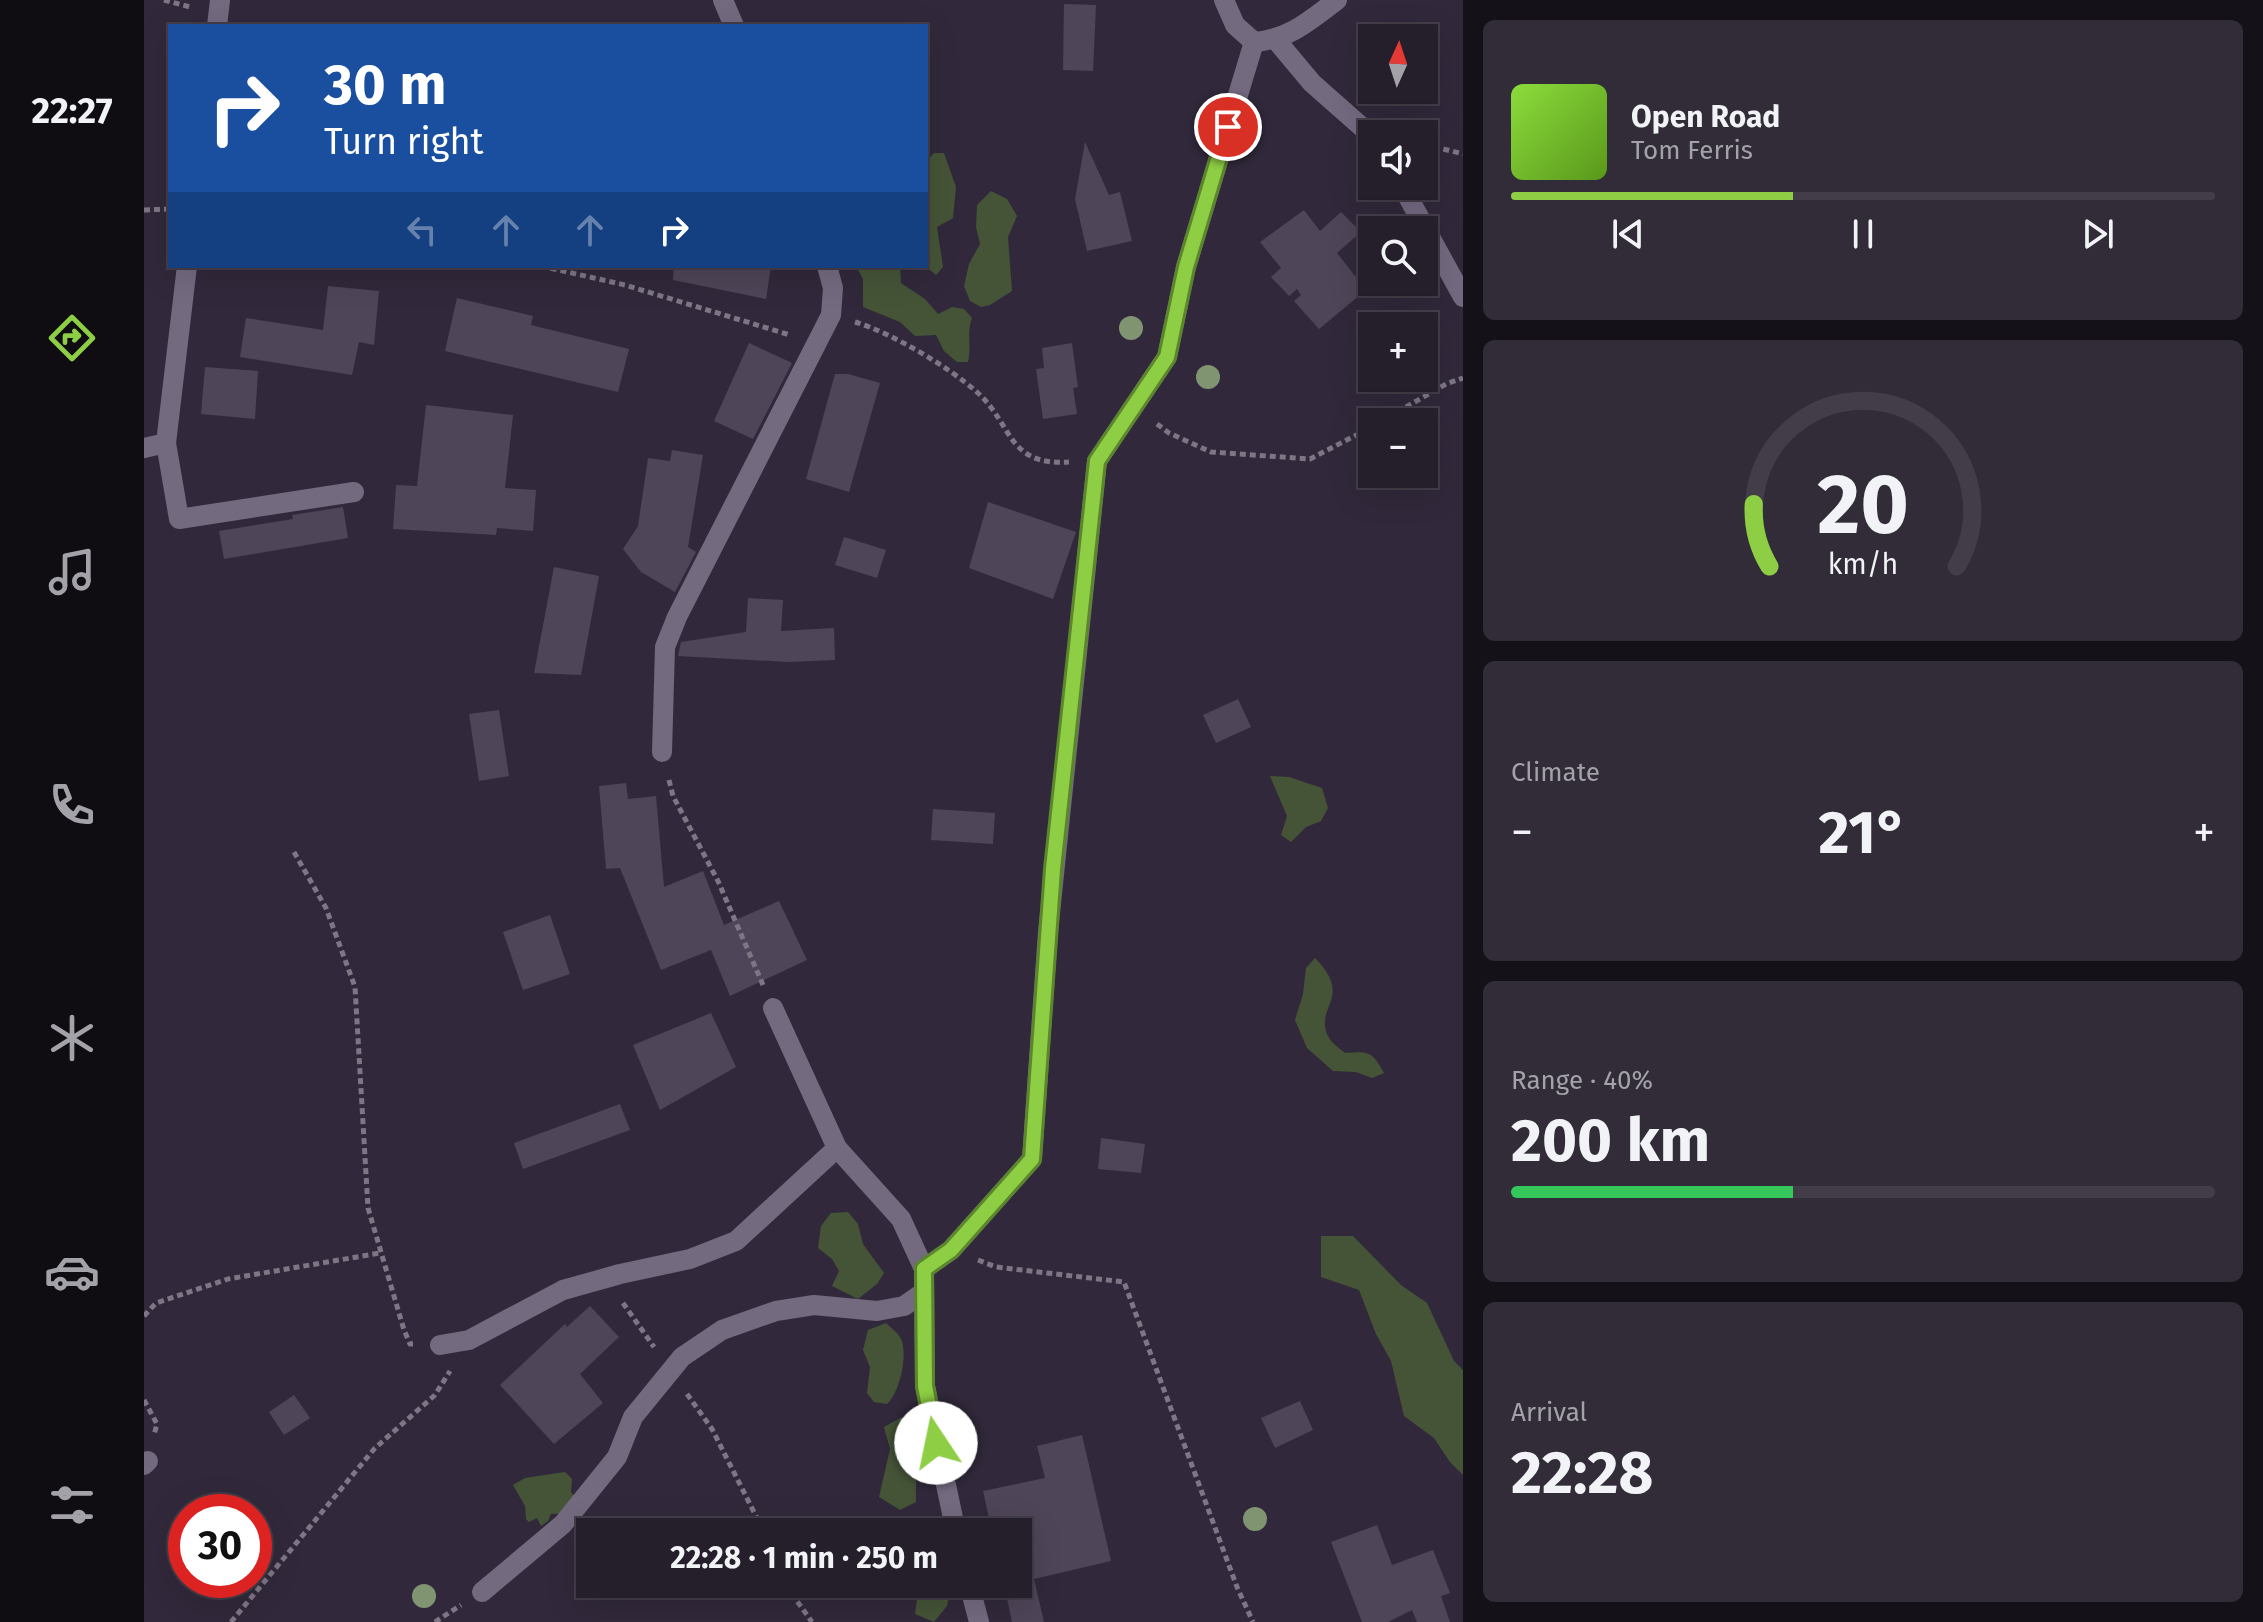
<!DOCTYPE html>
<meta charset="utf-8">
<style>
:root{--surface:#251f2c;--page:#312c38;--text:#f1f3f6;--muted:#a3a2a9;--line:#423d48;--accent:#8dce44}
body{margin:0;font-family:"Fira Sans",sans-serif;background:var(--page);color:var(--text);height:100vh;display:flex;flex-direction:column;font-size:30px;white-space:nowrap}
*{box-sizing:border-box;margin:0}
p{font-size:26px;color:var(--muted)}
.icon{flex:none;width:44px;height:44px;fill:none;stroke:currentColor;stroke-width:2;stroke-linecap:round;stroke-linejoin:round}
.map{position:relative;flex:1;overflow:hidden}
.drawer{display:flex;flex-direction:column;gap:20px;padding:20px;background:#141118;width:800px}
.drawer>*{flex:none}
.hud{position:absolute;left:24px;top:24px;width:760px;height:244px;border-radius:0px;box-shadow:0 8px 32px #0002,0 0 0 2px var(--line);background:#1a4fa0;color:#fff;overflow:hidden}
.needle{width:52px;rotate:3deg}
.fabs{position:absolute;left:1214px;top:24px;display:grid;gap:16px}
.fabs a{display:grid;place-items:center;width:80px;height:80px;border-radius:0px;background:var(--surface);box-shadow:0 8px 32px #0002,0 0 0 2px var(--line);font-size:40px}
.speed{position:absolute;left:24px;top:1494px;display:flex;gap:16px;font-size:40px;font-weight:700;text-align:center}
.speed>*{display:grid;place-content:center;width:104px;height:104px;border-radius:50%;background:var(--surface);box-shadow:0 8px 32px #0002,0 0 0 2px var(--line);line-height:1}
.speed .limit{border:12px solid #d22;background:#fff;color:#111}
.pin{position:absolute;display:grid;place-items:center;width:68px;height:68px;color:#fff;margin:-34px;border:4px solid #fff;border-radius:50%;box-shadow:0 2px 8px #0007}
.me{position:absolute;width:88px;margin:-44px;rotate:349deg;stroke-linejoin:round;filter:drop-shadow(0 0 6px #0008)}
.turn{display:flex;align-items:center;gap:28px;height:168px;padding:0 24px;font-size:36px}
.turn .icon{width:104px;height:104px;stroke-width:2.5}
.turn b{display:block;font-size:56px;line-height:68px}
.lanes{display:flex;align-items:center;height:76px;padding:0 24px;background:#0003;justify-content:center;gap:40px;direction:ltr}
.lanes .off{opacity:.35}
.big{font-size:60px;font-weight:700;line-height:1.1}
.drawer .card{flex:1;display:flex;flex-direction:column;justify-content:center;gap:12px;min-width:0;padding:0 28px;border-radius:12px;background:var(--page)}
.drawer .dial{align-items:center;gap:0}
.dial svg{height:208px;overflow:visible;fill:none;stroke:var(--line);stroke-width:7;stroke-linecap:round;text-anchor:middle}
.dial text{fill:var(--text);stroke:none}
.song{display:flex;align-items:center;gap:24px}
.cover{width:96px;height:96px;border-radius:12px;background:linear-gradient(135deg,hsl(90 70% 55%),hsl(90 70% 35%))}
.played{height:8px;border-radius:4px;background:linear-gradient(90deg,var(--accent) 40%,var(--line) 40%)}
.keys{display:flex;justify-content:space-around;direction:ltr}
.heat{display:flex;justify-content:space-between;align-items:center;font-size:44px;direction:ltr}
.charge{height:12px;border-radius:6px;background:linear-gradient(90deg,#34c759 40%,var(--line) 0)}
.trip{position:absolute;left:432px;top:1518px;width:456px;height:80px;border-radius:0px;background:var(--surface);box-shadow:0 8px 32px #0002,0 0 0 2px var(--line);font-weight:700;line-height:80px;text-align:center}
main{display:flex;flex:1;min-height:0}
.tabs{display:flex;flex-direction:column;width:144px;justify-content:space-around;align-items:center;background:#0f0c12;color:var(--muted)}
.tabs .icon{width:56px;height:56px}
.tabs .current{color:var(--accent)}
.tabs b{font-size:36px;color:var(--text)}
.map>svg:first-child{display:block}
</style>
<main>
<nav class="tabs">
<b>22:27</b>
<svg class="icon current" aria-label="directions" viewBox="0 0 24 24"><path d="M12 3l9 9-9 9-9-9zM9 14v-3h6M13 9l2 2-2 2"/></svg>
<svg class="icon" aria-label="music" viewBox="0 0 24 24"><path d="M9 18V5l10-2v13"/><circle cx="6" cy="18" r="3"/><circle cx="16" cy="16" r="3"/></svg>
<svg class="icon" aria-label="phone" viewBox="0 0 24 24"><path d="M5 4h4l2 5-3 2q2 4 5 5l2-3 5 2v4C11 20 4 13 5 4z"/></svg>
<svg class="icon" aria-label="climate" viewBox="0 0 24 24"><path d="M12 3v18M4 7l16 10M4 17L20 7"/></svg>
<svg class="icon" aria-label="car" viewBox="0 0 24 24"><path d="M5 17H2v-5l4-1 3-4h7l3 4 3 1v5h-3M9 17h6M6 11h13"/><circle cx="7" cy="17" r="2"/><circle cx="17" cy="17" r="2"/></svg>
<svg class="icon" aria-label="filters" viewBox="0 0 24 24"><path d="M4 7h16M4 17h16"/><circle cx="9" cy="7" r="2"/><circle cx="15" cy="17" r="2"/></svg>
</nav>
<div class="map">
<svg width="1319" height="1622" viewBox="0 0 1319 1622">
<rect width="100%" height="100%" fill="#31293b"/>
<path fill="#455437" d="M790,153h10l12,34 -3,31 -16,9 6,40 -7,8 -11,-9 1,-67 4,-4 -4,-33z
M847,191l16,8 10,17 -9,21 4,54 -22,14 -9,2 -11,-6 -6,-15 5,-22 11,-20 -4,-17 1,-22z
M712,266h44l1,17 24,16 13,15 14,-7 12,2 8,9c-6,16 0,28 -4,44h-11l-13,-11 -8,-16 -21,1 -15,-14 -37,-15v-28z
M1126,776l19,1 33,11 6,20 -7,13 -15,6 -15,15 -10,-7 6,-19z
M1171,958c38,39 1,47 12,76 3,8 11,13 18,19 24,-2 27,-2 39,20l-12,5 -16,-6 -23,-1 -26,-23 -12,-28 8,-26 3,-26z
M704,1212l10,12 5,20 21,29 -7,11 -19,15 -26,-13 7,-15 -7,-12 -14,-11 3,-22 10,-13z
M1177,1236h32l48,49 26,18 27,58 9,9v105l-13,-13 -16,-24 -30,-22 -13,-55 -15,-27 -17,-44 -38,-13z
M742,1323c4,4 11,9 14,14 9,15 0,56 -13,67l-13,-2 -7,-9 3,-26 -7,-17 5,-20z
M758,1417l17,15c0,24 -4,46 -3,70l-16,8 -21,-13 11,-48 -6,-22z
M421,1472l7,7 -1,13 9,12 -7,9 -22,1 -3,7 -7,5 -4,-8 -8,4 -3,-3 -1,-13 -12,-21 12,-7z
M780,1584l27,2 -4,20 -13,16 -19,-8 3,-21z"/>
<path fill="#4e4558" d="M920,4l32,1 -3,66 -30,-1z
M941,142l24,53 11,-3 12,49 -45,10 -12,-52z
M1160,210l16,21 21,-19 20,20 -24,21 29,37 -47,39 -25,-28 7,-6 -4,-6 -8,7 -18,-19 10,-9 -21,-26z
M530,266h97l-5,33 -93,-19z
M184,286l51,5 -5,54 -15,-3 -7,33 -112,-18 6,-39 77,12z
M313,298l76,18 -2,9 98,24 -11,43 -173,-41z
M605,343l43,20 -39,76 -39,-18z
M928,343l6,44 -5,1 4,26 -34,5 -7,-50 8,-1 -2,-20z
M61,367l53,4 -3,48 -54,-5z
M691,374h13l32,9 -31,109 -43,-13z
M282,405l87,10 -8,73 31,2 -3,41 -36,-3 -1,7 -103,-6 3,-44 21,1z
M528,450l31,5 -15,92 8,5 -21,40 -34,-20 -18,-23 15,-23 10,-68 22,3z
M844,502l88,30 -23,67 -84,-31z
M199,507l5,31 -124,21 -5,-28 74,-12 -1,-4z
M700,537l42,13 -9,28 -42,-13z
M410,567l45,9 -18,99 -47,-2z
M604,598l35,2 -2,31 53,-3 1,32 -47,2 -110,-6 3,-14 65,-10z
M1094,699l13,28 -35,16 -13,-28z
M355,710l10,66 -30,5 -10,-67z
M482,783l2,16 28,-3 8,91 39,-16 21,54 55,-24 28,59 -77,36 -19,-46 -50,20 -41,-102 -14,1 -7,-83z
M789,809l62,4 -2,31 -62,-4z
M406,915l20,59 -47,16 -20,-58z
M567,1013l25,54 -76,43 -27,-65z
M476,1104l10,26 -107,39 -9,-26z
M957,1138l44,6 -4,29 -43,-4z
M446,1306l29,31 -39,37 23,29 -49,41 -54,-59 65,-61 2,3z
M150,1395l16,23 -26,17 -15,-23z
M1156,1401l13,29 -38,18 -14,-30z
M938,1435l29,126 -77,18 10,43h-32l-8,-38h14v-52h-26l-9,-41 62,-13 -8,-32z
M1233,1525l15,40 41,-15 17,43 -9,3 9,26h-33l-5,-12 -24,12h-26l-31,-80z"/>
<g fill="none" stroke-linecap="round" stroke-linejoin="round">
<path stroke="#7d7685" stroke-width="5" stroke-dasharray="6 4" stroke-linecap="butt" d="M20,0l26,7
M1280,144l39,10
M0,210l26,-1
M397,266l84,19 165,50
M711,322c37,11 94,45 123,71 35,32 29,73 91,69
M1236,422l66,-38 17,-6
M1013,424l12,9 42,19 99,7 62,-32
M525,780l4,16 45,85 45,104
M150,852l32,56 29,79 13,221 36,122 6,14h3
M834,1260l18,7 128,15 113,305 16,35
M479,1303l31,44
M0,1316l12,-13 72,-24 152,-26
M543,1394l25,35 52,103
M0,1400l13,24 -3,11
M644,1584l9,17 15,21
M87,1622l144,-174 60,-53 15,-24
M291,1622l26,-17"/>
<path stroke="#746a80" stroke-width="20" d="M579,0l11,26
M73,26l3,-26
M43,266l-21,177 13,76 175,-27
M0,448l22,-5
M518,752l3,-105 12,-30 154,-302 2,-27 -6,-22
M296,1345l29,-5 94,-50 57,-16 70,-15 46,-18 101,-93
M0,1465l4,-4
M338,1592l81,-68 54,-67 16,-40 49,-60 40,-27 54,-19 38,-6 63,6 27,-5 20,-14"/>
<path stroke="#746a80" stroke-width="20" d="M1080,0l11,25 19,17c36,-3 55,-21 83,-42
M1132,40l36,43 60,53
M1258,186l61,111
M629,1008l64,140 64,71 23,50
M812,1532l-31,-146 -1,-117 27,-19 81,-91 16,-227 49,-471 70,-104 19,-90 68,-225
M825,1584l10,38"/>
</g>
<g fill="#819472">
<circle cx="987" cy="328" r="12"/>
<circle cx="1064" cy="377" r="12"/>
<circle cx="1111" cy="1519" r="12"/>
<circle cx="280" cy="1596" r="12"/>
</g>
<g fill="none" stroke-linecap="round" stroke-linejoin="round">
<defs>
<path id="route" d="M792,1443l-11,-57 -1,-117 27,-19 81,-91 21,-290 44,-408 70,-104 19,-90 42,-140"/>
</defs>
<use href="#route" stroke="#5c862c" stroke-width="20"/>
<use href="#route" stroke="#8dce44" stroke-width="14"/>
</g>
</svg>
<div class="fabs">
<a><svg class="needle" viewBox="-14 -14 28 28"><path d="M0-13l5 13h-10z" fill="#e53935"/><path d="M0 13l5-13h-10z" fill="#a3a2a9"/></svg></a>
<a><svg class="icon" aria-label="sound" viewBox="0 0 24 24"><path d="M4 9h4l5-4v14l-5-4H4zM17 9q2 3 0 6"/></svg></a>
<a><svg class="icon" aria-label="search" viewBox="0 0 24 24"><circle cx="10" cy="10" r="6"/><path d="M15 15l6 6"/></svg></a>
<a>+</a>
<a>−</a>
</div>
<div class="speed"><div class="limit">30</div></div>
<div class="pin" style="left:1084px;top:127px;background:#d93025"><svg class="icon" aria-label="arrive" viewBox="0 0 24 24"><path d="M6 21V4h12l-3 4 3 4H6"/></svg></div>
<svg class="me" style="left:792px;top:1443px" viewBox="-20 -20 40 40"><circle r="19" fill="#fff"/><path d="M0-13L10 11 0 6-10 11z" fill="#8dce44"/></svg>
<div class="trip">22:28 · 1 min · 250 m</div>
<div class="hud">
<div class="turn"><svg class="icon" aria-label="right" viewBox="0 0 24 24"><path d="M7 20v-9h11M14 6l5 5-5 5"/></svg><div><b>30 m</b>Turn right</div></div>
<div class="lanes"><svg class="icon off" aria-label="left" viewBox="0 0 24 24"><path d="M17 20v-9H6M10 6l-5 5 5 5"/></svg><svg class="icon off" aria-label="ahead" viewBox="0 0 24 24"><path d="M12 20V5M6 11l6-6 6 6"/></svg><svg class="icon off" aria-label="ahead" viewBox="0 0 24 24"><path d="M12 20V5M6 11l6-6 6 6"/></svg><svg class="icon" aria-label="right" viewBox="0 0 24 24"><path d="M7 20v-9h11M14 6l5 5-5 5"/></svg></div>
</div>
</div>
<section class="drawer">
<div class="card">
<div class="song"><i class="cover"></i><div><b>Open Road</b><p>Tom Ferris</p></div></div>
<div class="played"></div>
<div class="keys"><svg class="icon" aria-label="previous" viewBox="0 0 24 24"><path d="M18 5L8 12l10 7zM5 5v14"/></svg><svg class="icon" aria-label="pause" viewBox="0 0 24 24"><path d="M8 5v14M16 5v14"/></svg><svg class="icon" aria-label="next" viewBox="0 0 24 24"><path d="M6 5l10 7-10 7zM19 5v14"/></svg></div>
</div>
<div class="card dial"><svg viewBox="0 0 100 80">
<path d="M14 69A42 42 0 1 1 86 69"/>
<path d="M14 69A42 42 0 0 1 8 45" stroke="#8dce44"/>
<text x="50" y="56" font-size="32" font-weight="700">20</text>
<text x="50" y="72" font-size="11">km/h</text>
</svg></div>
<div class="card"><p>Climate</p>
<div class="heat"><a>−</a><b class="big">21°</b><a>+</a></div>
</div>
<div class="card"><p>Range · 40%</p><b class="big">200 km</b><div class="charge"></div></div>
<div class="card"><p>Arrival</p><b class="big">22:28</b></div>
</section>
</main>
